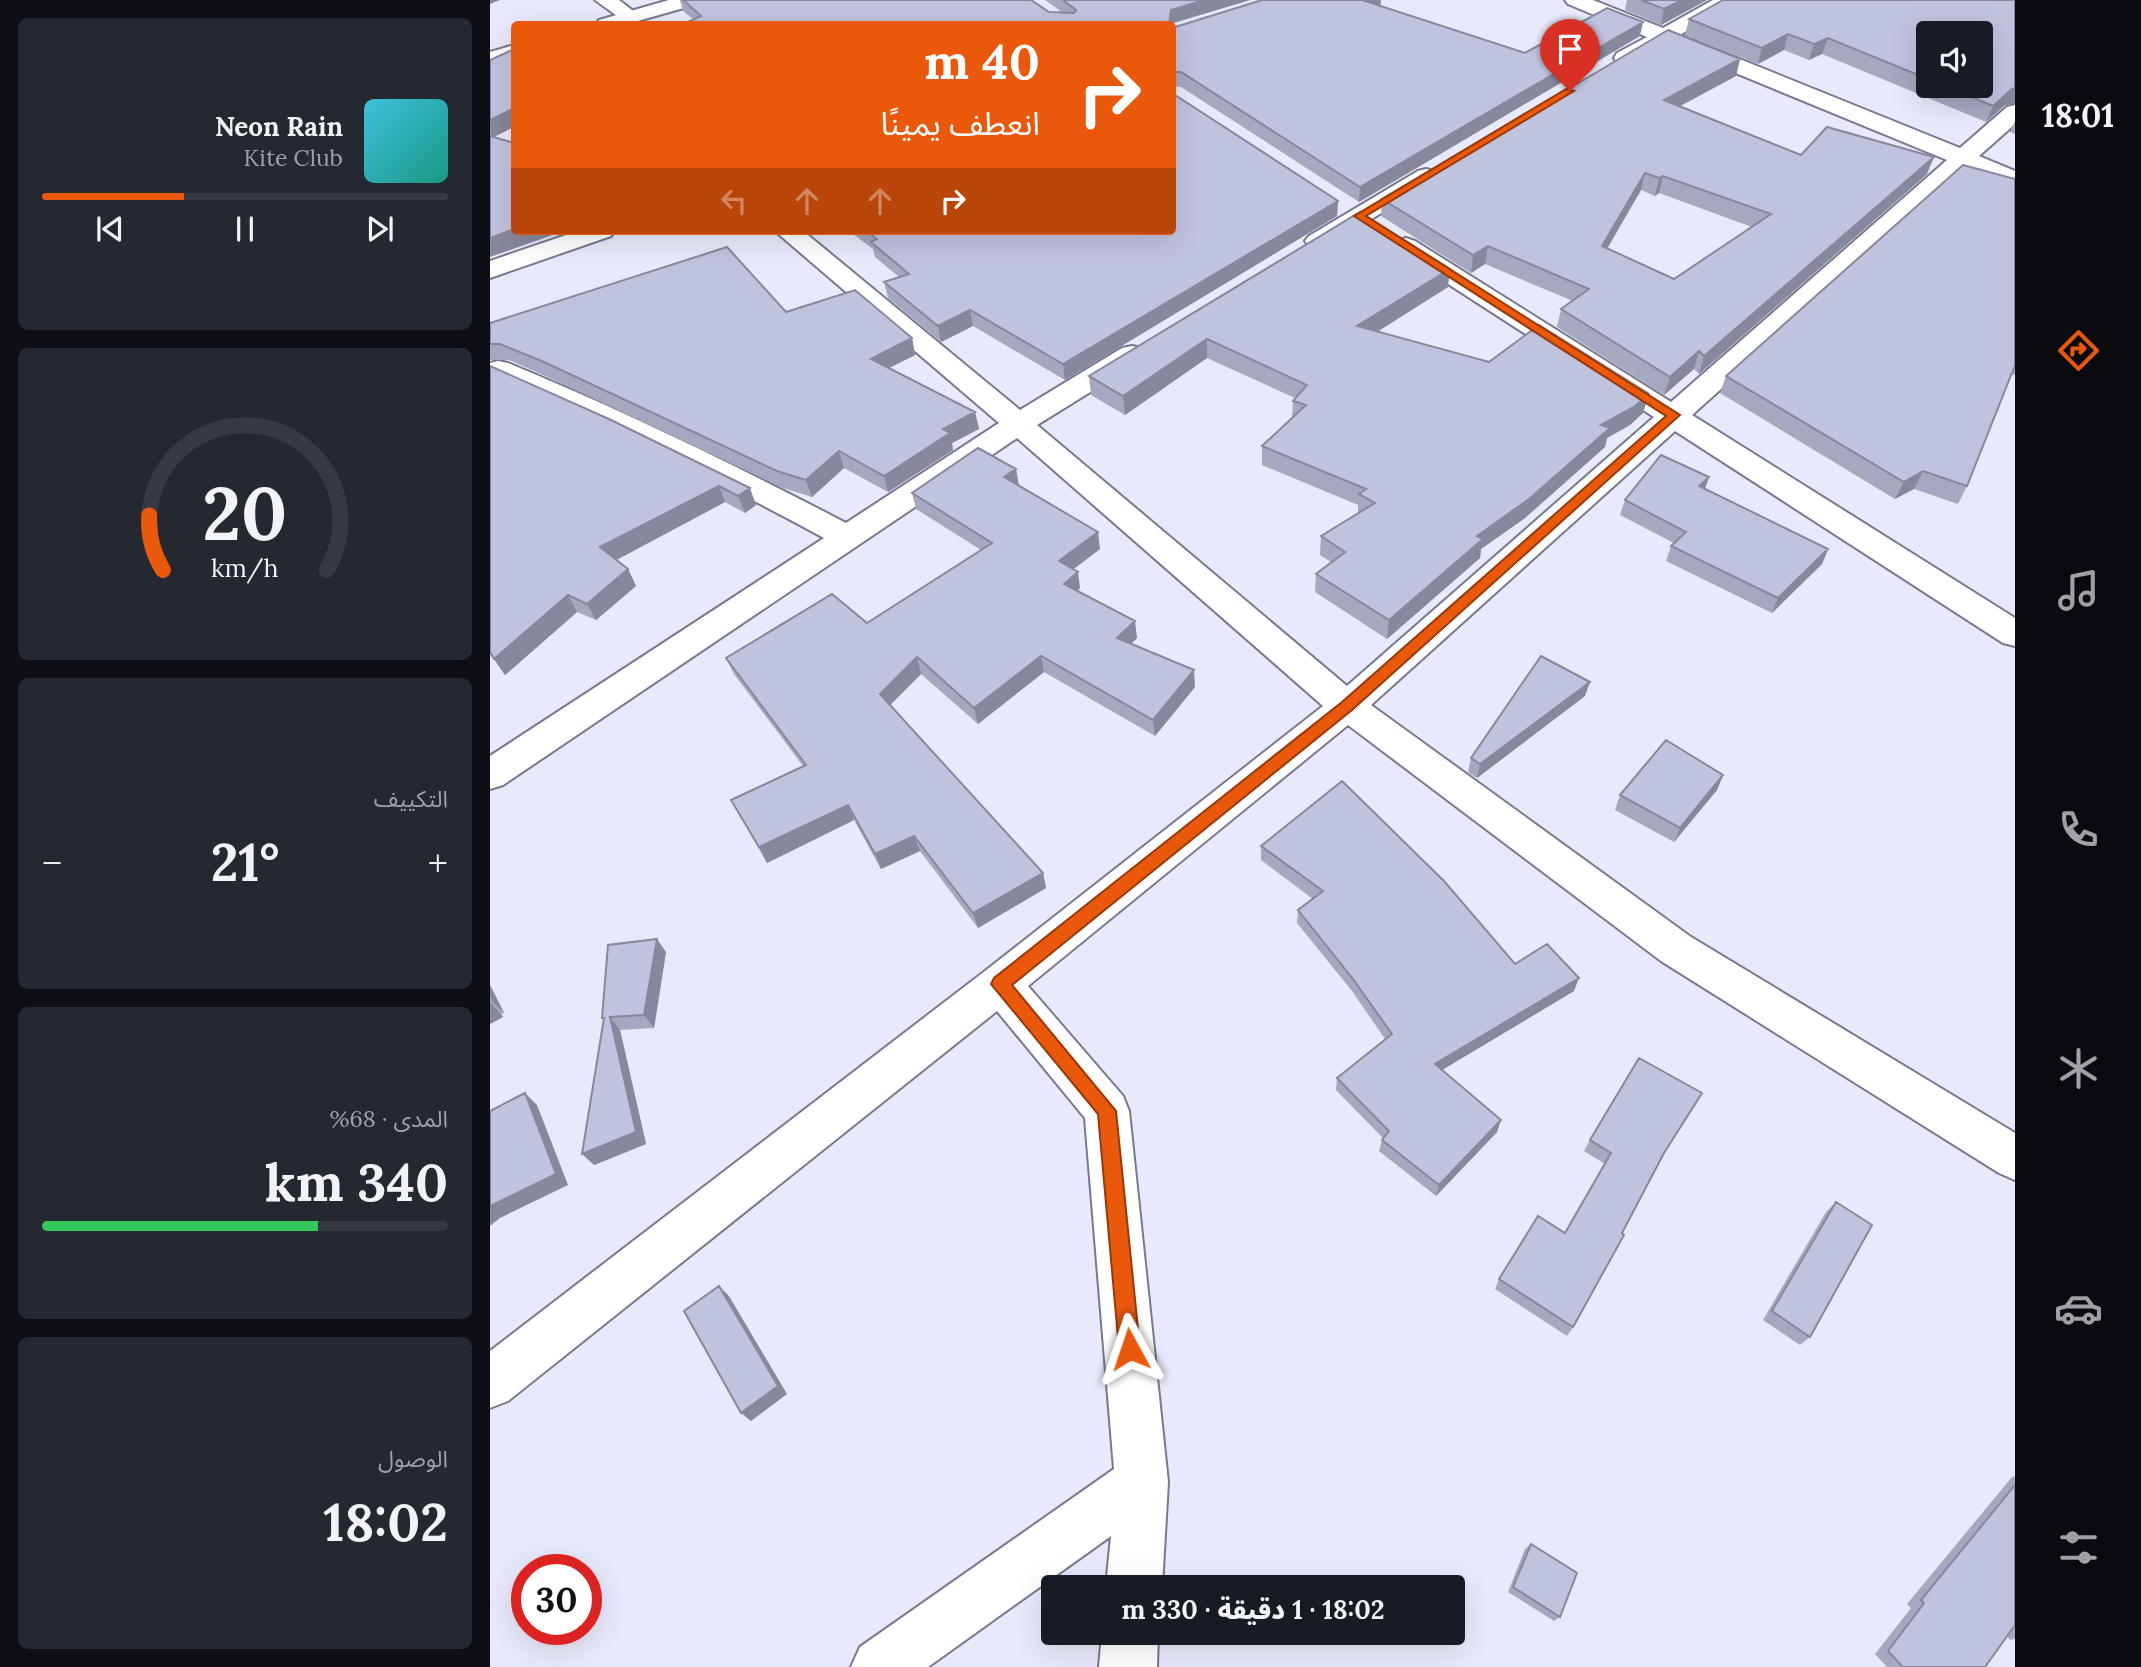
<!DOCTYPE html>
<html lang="ar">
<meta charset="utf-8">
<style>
:root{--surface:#171b24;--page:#242831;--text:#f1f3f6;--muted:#9ea1a6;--line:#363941;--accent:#ea580c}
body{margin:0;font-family:Lora,"Noto Sans Arabic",serif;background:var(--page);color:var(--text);direction:rtl;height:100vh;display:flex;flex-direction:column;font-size:26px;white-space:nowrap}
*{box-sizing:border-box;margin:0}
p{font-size:23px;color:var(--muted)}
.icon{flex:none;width:38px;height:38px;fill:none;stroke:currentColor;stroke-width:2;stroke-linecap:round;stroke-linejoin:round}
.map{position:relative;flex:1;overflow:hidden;direction:ltr}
.side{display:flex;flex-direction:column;gap:18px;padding:18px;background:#0d0f14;width:490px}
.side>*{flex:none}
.hud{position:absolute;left:21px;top:21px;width:665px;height:214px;border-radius:7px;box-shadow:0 7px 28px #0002;direction:rtl;background:#ea580c;color:#fff;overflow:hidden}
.tools{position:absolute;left:1426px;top:21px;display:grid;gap:14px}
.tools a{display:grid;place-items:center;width:77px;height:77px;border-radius:7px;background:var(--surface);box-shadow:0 7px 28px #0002;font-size:35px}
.speed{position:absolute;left:21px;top:1554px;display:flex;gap:14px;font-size:35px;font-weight:700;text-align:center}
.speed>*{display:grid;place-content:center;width:91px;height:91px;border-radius:50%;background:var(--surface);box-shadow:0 7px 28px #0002;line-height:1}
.speed .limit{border:10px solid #d22;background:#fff;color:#111}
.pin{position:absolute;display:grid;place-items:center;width:60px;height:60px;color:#fff;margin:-72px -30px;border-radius:50% 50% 50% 0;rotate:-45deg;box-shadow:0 0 7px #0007}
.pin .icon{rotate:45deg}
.me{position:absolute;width:77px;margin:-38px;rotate:355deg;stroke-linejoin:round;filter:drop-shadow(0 0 5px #0008)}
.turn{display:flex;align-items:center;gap:24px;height:147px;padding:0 21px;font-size:32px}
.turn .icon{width:91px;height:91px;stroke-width:2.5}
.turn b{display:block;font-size:49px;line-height:60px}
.lanes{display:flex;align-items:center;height:66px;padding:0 21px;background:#0003;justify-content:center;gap:35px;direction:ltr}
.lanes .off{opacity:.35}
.big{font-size:52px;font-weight:800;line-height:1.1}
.side .widget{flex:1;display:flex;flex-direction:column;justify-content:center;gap:10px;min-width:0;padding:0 24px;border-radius:10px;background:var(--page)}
.side .dial{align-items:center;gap:0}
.dial svg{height:182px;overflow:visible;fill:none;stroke:var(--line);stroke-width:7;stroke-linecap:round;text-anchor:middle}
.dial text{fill:var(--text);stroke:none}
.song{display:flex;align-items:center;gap:21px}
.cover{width:84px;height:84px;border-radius:10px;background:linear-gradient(135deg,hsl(190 70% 55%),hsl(170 70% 35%))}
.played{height:7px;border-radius:4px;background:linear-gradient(90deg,var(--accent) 35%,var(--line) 35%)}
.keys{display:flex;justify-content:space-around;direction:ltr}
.heat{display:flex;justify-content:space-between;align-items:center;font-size:38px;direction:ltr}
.charge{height:10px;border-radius:5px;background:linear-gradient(90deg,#34c759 68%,var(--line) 0)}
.trip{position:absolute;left:551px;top:1575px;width:424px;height:70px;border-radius:7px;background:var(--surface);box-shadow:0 7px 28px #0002;font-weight:800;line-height:70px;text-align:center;direction:rtl}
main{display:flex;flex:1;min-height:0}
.dock{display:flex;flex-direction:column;width:126px;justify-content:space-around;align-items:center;background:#090b0e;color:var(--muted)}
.dock .icon{width:49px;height:49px}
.dock .on{color:var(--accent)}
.dock b{font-size:32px;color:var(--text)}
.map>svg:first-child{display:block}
</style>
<main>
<nav class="dock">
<b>18:01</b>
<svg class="icon on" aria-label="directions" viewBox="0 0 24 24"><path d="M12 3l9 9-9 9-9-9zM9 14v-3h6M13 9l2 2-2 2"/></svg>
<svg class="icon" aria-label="music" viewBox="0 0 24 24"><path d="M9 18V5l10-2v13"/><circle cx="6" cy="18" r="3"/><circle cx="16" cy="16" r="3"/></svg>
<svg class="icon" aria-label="phone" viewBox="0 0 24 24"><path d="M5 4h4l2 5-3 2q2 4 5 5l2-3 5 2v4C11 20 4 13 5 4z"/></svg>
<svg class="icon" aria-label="climate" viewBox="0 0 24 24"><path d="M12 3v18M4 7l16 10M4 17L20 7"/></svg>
<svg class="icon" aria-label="car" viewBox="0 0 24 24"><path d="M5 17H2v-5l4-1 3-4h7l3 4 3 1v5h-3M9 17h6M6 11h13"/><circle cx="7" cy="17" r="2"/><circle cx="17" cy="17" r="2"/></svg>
<svg class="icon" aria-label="filters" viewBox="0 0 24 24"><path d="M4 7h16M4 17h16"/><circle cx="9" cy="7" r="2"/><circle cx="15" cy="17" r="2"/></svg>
</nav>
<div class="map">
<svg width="1525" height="1667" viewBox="0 0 1525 1667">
<rect width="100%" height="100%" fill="#e8eafb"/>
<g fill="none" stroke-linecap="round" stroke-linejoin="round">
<defs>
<path id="minor" d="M105,0h24l22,17 -3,4h-14z
M1075,0h28l70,28 50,-28h25l-58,35 280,113 47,-41 8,-2v19l-36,32 36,15v15l-48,-18 -275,247 323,203v28l-12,-3 -328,-212 -304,274 320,232 324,196v47l-16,-7 -338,-212 -313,-236 -320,261 95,110 6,15 39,371 -6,105h-56l5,-51 -183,131h-77l9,-20 254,-178 -29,-351 -88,-107 -489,390 -18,7v-57l495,-380 338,-265 -306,-268 -514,347 -13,4v-33l334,-218c-111,-60 -218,-113 -334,-162v-13l8,-2 10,2c116,48 227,102 338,160l153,-100 -224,-192h28l217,179 102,-62 10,-2 10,2 4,6 -4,6 -105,65 310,261 307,-269 -257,-166 -4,-5 4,-5 9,-3 9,3 256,161 276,-242 -282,-116 -32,19h-16l-3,-5 3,-5 30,-16 -79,-33z
M936,169l8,2 4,5 -4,5 -107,65 -9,3 -9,-3 -4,-5 4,-5 109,-65z
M88,231h37l-4,5 -121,42v-17z
M612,1633h56l-1,34h-58z"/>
<path id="trunk" d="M179,0h32l-3,4 -71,20h-31l3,-4z
M24,45v13l-24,7v-13z"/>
</defs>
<use href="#minor" stroke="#777992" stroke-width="4"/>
<use href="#trunk" stroke="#777992" stroke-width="4"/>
<use href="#minor" fill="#fff" fill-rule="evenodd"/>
<use href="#trunk" fill="#fff" fill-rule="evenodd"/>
</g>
<path fill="#a5a8bf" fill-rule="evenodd" d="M190,0h351l18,12h13l-17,-12h205l-79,24 -477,-4 -11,-9z
M772,0h119l-1,6 145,47 115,-17 -281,166 -178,-115 -9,-1v-58z
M1137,0h80l-46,25 -36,-15z
M1525,0v103l-10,2 -19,17 -164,-68 -13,6 -25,-10 -26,14 -73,-29 4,-16zM1438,33l53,53h-53z
M1250,59l-4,17 -57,30 122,49 126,19 -228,200 -5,-5 -30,26 -107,-68 4,-18 12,-8 -88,-37 -14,9 -90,-57 1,-17zM1151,190l14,6 4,-3 93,34 -78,52 -67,-30z
M1525,121v13l-5,-2z
M1525,179v196l-4,-1 -44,112 -9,18 -44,-15 -19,10 -175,-106 6,-17z
M848,201l-1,15 -272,164 -92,-54 -32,16 -53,-44 -4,-16 15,-5 -24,-20 -2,-8 -24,-18h323z
M870,212l88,75 -71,45 266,81 -13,12 -23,13 -2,9 -80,71 -44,31 -1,9 -93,81 -72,-47 1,-18 15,-12 -11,-7 1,-19 37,-23v-8l-96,-40v-19l30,-28 1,-17 2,-3 -88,-40 -82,57 -34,-20 -2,-19z
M296,312l126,26 3,17 -26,13 86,44 4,17 -27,14 1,7 -65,42 -44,-24 -32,29 -29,-9 -231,-109 -43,-19h-19v-37z
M0,366l266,139 -11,8 -20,-11 -109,58 12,9 8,17 -40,34 -19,-8 -72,63 -15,-22z
M529,486l81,63 -27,20 7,19 -3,3 60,47 -6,6 64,43 -40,49 -111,-64 -66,52 -57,-50 -31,31 153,168 3,15 -68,40 -58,-77 -39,18 -27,-49 -87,43 -36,-63 72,-34 -69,-92 -8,-16 141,-35 114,-73 -65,-41 -4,-16z
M1215,489l123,60 -6,15 -50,49 -106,-52 5,-15 3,-3 -54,-28 5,-15z
M1095,696l-108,82 -9,-6 3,-14z
M1233,775l-6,15 -43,52 -59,-32 5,-15z
M771,846l313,145 -132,79 55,62 -61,64 -57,-45 3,-11 1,-2 -47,-48 1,-12 48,-39 -33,-48 -55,-68 1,-13 15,-11 -52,-39z
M176,952l-12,76 -34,2 26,114 -52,21 10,-144 -2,-3z
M0,985l14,28 -3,1 2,3 -13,7z
M1100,1140l73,15 -90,172 -6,9 -72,-47 4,-10 66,-46 40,-69 -21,-13z
M1346,1202l-26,135 -10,8 -37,-25 63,-108z
M1525,1476v163l-5,1 -3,-4 -22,31h-98l-12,-13 36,-46 -4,-4 105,-127z
M1041,1544l29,73 -6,4 -46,-29 17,-43z"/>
<path fill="#86889b" d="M0,0h10l-10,4z
M714,0h46l-81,24 2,-14z
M878,0h13l-1,7 -15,-6z
M1192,0h25l-46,25 3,-16z
M1153,22l-3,14 -281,166 1,-15z
M1298,34l-4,16 -26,14 4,-16z
M1338,38l-6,16 -13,6 5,-16z
M1250,59l-4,17 -76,41 4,-17z
M1525,88v15l-10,2 -19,17 7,-16 19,-17z
M24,108v19l-24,12v-19z
M1444,157l-7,17 -228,200 5,-18z
M1155,173l-4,17 -43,74 4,-18z
M1173,176l-4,17 -4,3 4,-18z
M848,201l-1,15 -272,164 -2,-16z
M24,229v2h50l-74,26v-19z
M998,246l-3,18 -14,9 2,-18z
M960,269l-2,18 -92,58 1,-19z
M480,310l3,16 -32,16 -3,-16z
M422,338l3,17 -40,20 -4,-16z
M717,339v19l-82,57 -2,-19z
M1209,351l-5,18 -30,26 6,-18z
M1159,394l-6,19 -13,12 -23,13 -2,9 -80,71 -44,31 -1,9 -93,81 2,-19 88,-84 124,-111z
M485,412l4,17 -27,14 1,7 -65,42 -4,-16 59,-47z
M349,451l5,17 -32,29 -6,-17z
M526,469l3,17 -15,-9z
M1433,471l-9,18 -19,10 9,-17z
M1219,477l-5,15 -5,-6z
M229,486l6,16 -116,62 -9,-17z
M260,488l6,17 -11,8 -7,-17z
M608,532l2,17 -38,29 -3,-17z
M1338,549l-6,15 -50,49 6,-15z
M138,569l8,17 -40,34 -9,-16z
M588,572l2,16 -14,12 -2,-16z
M78,595l9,17 -72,63 -11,-16z
M645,621l2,17 -18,17 -2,-17z
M551,656l3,16 -66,52 -4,-16z
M427,657l4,17 -36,36 -5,-16z
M704,670l1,17 -40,49 -2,-16z
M1100,682l-5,14 -108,82 3,-14z
M1233,775l-6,15 -43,52 6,-14z
M358,805l6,15 -87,43 -8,-16z
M424,836l6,15 -39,18 -6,-15z
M553,873l3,15 -68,40 -5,-15z
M167,939l9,13 -12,76 -10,-13z
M1089,978l-5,13 -142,85 3,-12z
M0,985l14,28 -12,-12 -2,-5z
M0,1002l11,12 2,3 -13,7z
M120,1017l10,13 26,114 -52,21 -12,-11z
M35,1093l12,12 31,80 -68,33 -10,8v-20z
M1011,1120l-4,12 -61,64 3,-11z
M229,1286l10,10 58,98 -36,27 -10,-8z"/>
<path fill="#c0c3de" stroke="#86889b" stroke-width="2" fill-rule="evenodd" d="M193,0h348l18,12 25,1 2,-3 -13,-10h141l-33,10 -2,14h-485l17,-8z
M772,0h106l-3,1 160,52 82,-45 36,14 -283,165 -179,-115h-9v-44z
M1151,0h41l-18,9z
M1233,0h292v88l-3,1 -19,17 -48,-20h36v-53h-53v46l-100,-41 -14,6 -26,-10 -26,14 -73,-29z
M1178,30l72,29 -76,41 137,55 26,-28 107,30 -230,199 -5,-5 -29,26 -109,-68 28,-20 -101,-43 -15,9 -91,-56zM1155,173l14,5 4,-2 108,38 -97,65 -72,-33z
M24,49v59l-24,12v-60z
M682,93l166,108 -275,163 -93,-54 -32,16 -54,-44 25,-8 -38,-32 6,-3 -11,-8h306z
M0,136l24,7v86l-24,9z
M1473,165l52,14v186l-48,121 -44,-15 -19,11 -178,-106z
M870,212l90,57 -93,57 132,36 50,-37 110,69 -14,12 -34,19 9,3 -81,71 -52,37 6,3 -94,81 -73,-46 29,-22 -24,-16 54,-33 -16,-9 7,-5 -104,-43 44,-41 -13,-4 14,-16 -100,-46 -84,57 -34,-20z
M237,247l59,65 69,-22 57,48 -41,21 104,53 -32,17 7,4 -66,43 -45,-25 -33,29 -29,-9 -233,-109 -44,-18h-10v-21z
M0,366l119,53 141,69 -12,8 -19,-10 -119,61 28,22 -41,35 -19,-9 -74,64 -4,-7z
M488,448l38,21 -12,8 94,55 -39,29 19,11 -14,12 71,37 -18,17 77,32 -41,50 -112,-64 -67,52 -57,-51 -37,37 163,179 -70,40 -59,-77 -39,18 -27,-49 -89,42 -28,-47 75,-35 -80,-107 106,-64 35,29 125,-80 -80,-50z
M1171,455l48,22 -10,9 129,63 -50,49 -107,-52 15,-14 -61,-32z
M1051,656l49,26 -110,82 -9,-6z
M1176,740l57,35 -43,53 -60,-33z
M852,781l102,100 71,83 32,-20 32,34 -144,86 66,56 -62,65 -57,-45 7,-9 -52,-53 55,-44 -39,-55 -55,-69 25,-19 -62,-45z
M167,939l-13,76 -34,2 26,115 -54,22 22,-136h-2l6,-73z
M1149,1058l63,35 -38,60 -42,80 2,2 -51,92 -74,-48 39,-63 27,17 46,-80 -21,-13z
M35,1093l31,81 -66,32v-95z
M1346,1202l36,23 -62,112 -38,-26z
M229,1286l59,100 -37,27 -57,-102z
M1525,1485v140l-30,42h-82l-15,-16 36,-48 -3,-3z
M1041,1544l46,29 -17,44 -47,-30z"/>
<path fill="#ea580c" stroke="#983908" stroke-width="2" d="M1076,89l8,2 -208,125 314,199 -328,295 -340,275 104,126 24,238 -3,8 -7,3 -8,-3 -3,-8 -21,-235 -107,-130 3,-6 348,-276 324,-286 -312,-200z"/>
</svg>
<div class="tools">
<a><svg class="icon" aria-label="sound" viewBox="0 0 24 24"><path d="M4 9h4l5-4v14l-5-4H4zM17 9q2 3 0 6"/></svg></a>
</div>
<div class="speed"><div class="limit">30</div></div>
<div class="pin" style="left:1080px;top:91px;background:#d93025"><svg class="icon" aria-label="arrive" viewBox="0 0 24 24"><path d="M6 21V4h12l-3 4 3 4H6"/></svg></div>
<svg class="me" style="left:640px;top:1349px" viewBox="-20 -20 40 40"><path d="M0-17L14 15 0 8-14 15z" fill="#ea580c" stroke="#fff" stroke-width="4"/></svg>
<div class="trip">18:02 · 1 دقيقة · 330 m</div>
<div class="hud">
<div class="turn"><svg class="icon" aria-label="right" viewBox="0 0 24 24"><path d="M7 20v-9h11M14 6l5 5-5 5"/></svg><div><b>40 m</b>انعطف يمينًا</div></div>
<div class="lanes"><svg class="icon off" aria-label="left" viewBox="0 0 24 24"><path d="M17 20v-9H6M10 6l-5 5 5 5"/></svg><svg class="icon off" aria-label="ahead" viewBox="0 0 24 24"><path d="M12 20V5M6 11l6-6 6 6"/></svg><svg class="icon off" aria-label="ahead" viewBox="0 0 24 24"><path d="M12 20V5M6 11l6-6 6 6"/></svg><svg class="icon" aria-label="right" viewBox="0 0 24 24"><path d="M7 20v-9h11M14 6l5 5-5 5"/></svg></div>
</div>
</div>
<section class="side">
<div class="widget">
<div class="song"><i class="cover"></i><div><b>Neon Rain</b><p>Kite Club</p></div></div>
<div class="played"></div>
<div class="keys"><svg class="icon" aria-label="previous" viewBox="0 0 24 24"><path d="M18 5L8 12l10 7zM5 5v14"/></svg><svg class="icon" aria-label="pause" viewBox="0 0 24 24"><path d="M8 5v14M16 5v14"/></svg><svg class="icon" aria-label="next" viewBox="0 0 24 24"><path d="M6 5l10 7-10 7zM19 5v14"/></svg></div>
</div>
<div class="widget dial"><svg viewBox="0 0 100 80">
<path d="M14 69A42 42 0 1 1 86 69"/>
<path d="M14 69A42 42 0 0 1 8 45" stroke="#ea580c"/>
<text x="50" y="56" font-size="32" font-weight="700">20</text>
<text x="50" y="72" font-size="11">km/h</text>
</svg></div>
<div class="widget"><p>التكييف</p>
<div class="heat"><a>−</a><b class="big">21°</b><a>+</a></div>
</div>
<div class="widget"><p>المدى · 68%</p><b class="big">340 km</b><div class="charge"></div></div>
<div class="widget"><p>الوصول</p><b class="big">18:02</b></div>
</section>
</main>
